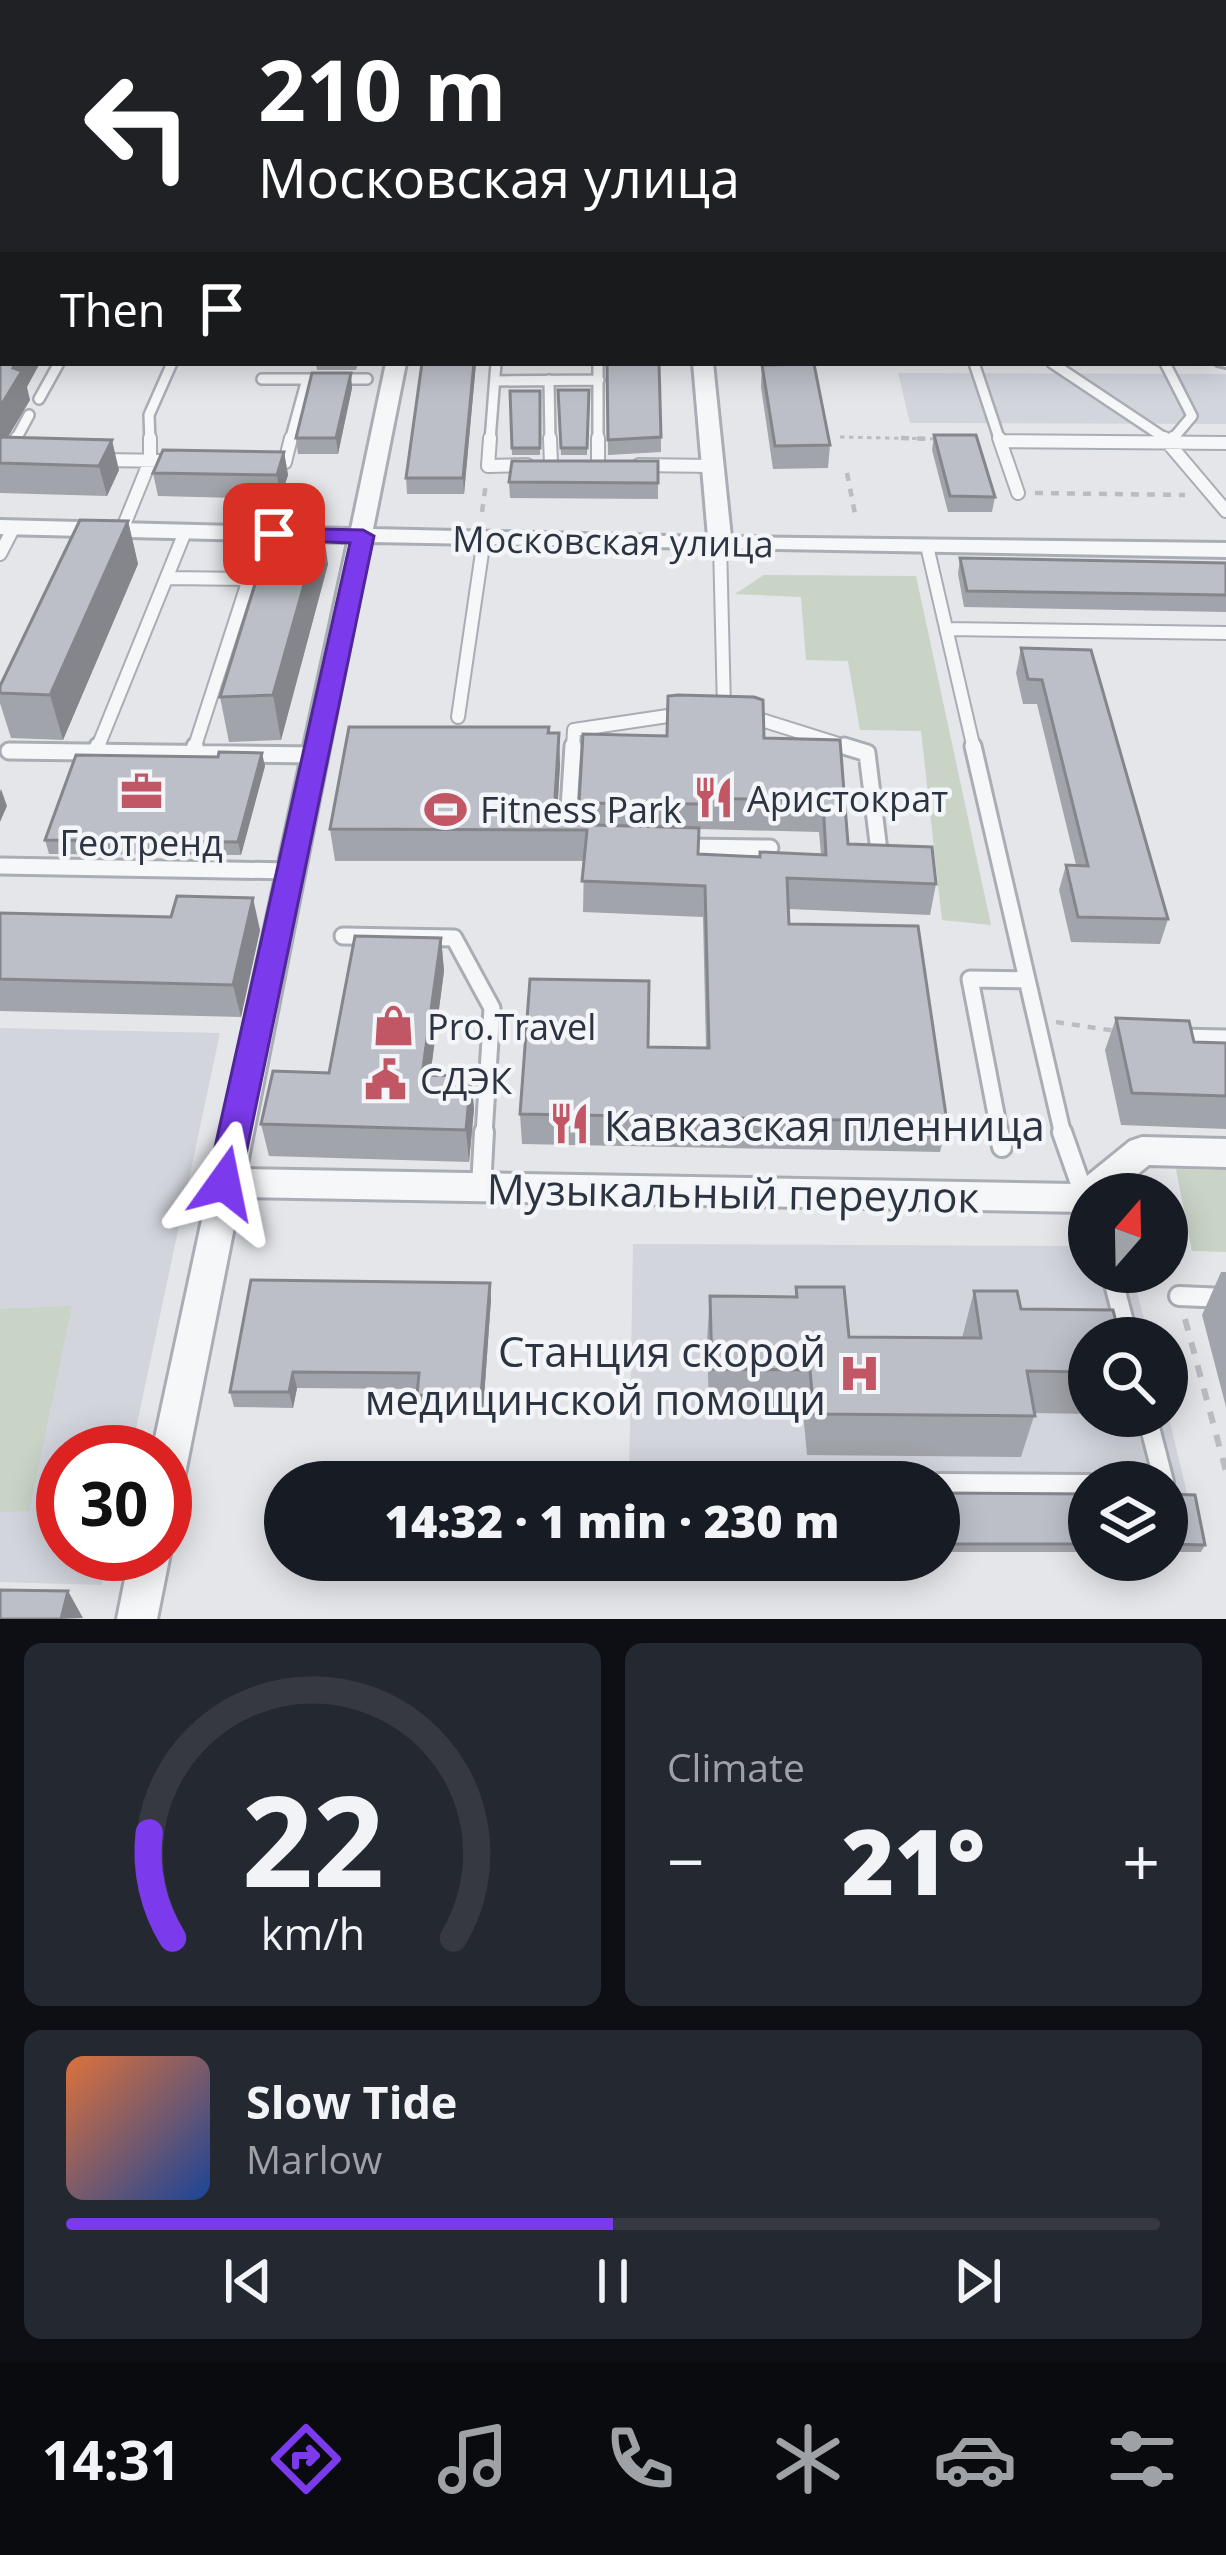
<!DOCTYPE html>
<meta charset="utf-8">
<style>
:root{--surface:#171b24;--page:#242831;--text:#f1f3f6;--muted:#9ea1a6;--line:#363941;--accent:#7c3aed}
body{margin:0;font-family:"Open Sans",sans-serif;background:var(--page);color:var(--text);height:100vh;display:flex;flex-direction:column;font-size:45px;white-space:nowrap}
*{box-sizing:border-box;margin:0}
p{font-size:39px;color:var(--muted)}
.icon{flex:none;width:66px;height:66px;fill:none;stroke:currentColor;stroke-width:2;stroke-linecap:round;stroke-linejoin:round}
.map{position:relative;height:1619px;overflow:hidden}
.panel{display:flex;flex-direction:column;gap:24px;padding:24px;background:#0d0f14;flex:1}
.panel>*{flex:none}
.top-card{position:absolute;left:0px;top:0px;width:1227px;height:366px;box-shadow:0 6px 30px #0003;background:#202124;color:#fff;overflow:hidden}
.needle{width:78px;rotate:20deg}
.controls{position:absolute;left:1068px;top:1173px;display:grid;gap:24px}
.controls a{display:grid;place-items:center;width:120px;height:120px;border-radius:50%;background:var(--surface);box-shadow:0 6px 30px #0003;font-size:60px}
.speed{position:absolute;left:36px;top:1425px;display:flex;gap:24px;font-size:60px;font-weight:700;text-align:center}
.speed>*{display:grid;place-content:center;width:156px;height:156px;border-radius:50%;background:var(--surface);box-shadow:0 6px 30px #0003;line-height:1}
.speed .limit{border:18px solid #d22;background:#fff;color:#111}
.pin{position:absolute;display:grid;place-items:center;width:102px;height:102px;color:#fff;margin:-51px;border-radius:24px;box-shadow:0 6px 18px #0006}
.me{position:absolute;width:132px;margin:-66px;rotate:12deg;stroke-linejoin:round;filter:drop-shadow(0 0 9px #0008)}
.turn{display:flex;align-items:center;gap:42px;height:252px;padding:0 60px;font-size:54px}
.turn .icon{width:156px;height:156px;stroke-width:2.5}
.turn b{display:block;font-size:84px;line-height:102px}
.then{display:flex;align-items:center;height:114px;padding:0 60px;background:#0003;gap:24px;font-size:45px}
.big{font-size:90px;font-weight:800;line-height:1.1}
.panel .card{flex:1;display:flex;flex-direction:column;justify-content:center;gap:18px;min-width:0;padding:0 42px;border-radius:18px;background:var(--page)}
.panel .dial{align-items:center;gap:0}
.dial svg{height:312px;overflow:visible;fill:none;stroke:var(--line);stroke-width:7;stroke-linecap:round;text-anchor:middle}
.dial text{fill:var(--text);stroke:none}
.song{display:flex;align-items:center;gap:36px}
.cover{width:144px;height:144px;border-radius:18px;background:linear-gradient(135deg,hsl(20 70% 55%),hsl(220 70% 35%))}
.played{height:12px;border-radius:6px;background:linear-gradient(90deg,var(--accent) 50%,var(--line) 50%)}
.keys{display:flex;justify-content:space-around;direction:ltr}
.heat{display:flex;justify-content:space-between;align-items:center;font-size:66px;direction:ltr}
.panel .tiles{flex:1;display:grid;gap:24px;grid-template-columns:1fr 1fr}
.card:last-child{grid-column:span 2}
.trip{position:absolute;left:264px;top:1461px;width:696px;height:120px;border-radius:60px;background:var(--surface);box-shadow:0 6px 30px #0003;font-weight:800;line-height:120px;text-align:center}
.menu{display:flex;height:192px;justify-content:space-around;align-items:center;background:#090b0e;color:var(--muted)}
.menu .icon{width:84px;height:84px}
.menu .selected{color:var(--accent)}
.menu b{font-size:54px;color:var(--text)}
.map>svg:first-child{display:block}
</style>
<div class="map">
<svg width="1226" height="1619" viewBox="0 0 1226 1619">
<rect width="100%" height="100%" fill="#e4e6ea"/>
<path fill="#d2d5dc" d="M898,373l328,1v50l-316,-1z
M0,1028l220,5 -89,419h-68v102h46l-7,31 -102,-3z
M633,1244l456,2v26h43l17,66h-60v78h78v-6l34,142h-34v-70h-78v70h-150v-70h-310z"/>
<path fill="#c9d3c6" d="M764,575l152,1 75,349 -49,-5 -21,-189 -61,-1 -12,-69 -42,-1 -5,-63 -66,-3z
M1176,1169l50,1v82l-34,-1z
M72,1306l-43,205 -29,1v-203z"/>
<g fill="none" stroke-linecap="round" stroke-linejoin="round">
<defs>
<path id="service-far3" d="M598,363v78
M974,363l26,78
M1052,363l117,78
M1165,363l27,53 -21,25
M262,379h49
M333,379h34
M549,380l1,61
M495,381l104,-1
M39,399l20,-36
M15,441l14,-26
M150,441l-1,-26 23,-52
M290,441l17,-62
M490,441l6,-78
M1001,441h30"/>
<path id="service-far2" d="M490,438l-2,28 39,-1
M550,438l1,26
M598,438v27
M999,438l19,55
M1164,438l62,73
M1001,441l225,2
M1170,442l3,-4
M9,453l8,-15
M101,460l73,1
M275,462h10l6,-24
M639,465l73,1
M122,530l28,-69v-23
M720,544l4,164
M927,546l47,203
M0,554l14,-27
M167,578l82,1 -55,170
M946,629l280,4
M749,716l105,33
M458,717l26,-178
M97,749l88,-217
M573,749l1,-19 107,-16"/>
<path id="service-far1" d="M844,746l23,7 13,106
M973,746l90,389
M9,751l307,4
M96,752l2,-6
M193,753l2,-7
M567,840l6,-94
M685,847l85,1
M0,866l291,5
M343,936l111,2 38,70 -8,127
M1177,1037l49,1
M1000,1135l-30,-156 57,1"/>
<path id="service" d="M999,1132l3,15
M1062,1132l27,77
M481,1188l3,-56
M1111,1272l17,66
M1179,1296l47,2
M1147,1416l17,66
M695,1481l161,1
M939,1483l150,1"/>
<path id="minor" d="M458,0h14v3h-14z
M661,0h14l1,3h-14z
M1224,355l2,12 -9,-2 7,-2z
M386,363h20l-33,166 335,8 -15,-174h20l18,174 495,6v14l-856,-15 -124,627 831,15 53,-43 12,-4 84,2v28l-77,-2 -36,29h-24v17l-5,1 -844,-15 -56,282 -5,13 -14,6v-46h-13l196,-910 -348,-8v-14l351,9z
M165,1542l5,12 -13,65h-40l13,-65h35z"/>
<path id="secondary" d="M1135,0h19l2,3h-19z
M1224,97l2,1v14l-2,-1z"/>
<path id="primary" d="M3,234v20l-3,1v-20z
M3,295v21l-3,1v-21z"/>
</defs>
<use href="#service-far3" stroke="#a9adb4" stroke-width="14"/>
<use href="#service-far2" stroke="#a9adb4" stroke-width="16"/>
<use href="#service-far1" stroke="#a9adb4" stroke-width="21"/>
<use href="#service" stroke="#a9adb4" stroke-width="24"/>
<use href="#minor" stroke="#a9adb4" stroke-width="6"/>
<use href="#secondary" stroke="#a9adb4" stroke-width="6"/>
<use href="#primary" stroke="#a4abb5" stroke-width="6"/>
<path stroke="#babcc2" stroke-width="3" stroke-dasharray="4.5 4.5" stroke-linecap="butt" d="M840,437l96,2"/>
<path stroke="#babcc2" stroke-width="4.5" stroke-dasharray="8 8" stroke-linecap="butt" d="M901,438l35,1
M847,473l9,46
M1035,493l150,2
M482,512l4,-29
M1056,1022l60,9"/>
<path stroke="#babcc2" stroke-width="6" stroke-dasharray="12 12" stroke-linecap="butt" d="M1149,1180l4,14
M1167,1250l6,23
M1185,1319l41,152"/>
<use href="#service-far3" stroke="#f6f7f9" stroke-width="9"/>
<use href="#service-far2" stroke="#f6f7f9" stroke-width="12"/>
<use href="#service-far1" stroke="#f6f7f9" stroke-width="15"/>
<use href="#service" stroke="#f6f7f9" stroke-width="18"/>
<use href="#minor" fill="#f6f7f9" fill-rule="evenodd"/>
<use href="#secondary" fill="#fff" fill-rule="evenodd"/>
<use href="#primary" fill="#fff" fill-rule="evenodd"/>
<path stroke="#7f8692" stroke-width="3" d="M0,289l3,-4"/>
</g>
<path fill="#a2a4ab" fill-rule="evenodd" d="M799,0h224v3h-224z
M1067,0h37l-1,3h-34z
M0,320l30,80 -22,37 111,33 -12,26 -107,-3z
M316,363h42l-2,7h-39z
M422,363h54l-12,131h-57l-1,-16z
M607,363l54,74v15l-53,3z
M762,365l68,80 -2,23 -55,1 -12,-82z
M352,388l-14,66h-40l-2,-16z
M558,390h31l-2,65h-26z
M510,391h30v64h-28z
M934,435l61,62 -3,15h-44l-16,-62z
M284,452l4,23 -8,24 -122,-3 -5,-23z
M658,461v38l-148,-1 -1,-16z
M128,521l10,43 -75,176 -52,-2 -11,-35v-17z
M960,558l266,5v49l-262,-5 -6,-33z
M328,564l-47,176 -52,2 -9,-45z
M1021,648l70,2 77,269 -8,25 -89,-2 -12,-52 7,-25h10l-39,-161h-14l-7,-31z
M549,733l11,31 -3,56 2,4 21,1 -1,-22 185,-65 76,2 8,104 88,40 -6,31 -141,-6v15l158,198 -7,30 -418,-8 -2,-30 128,-67 58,1 -3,-131 -120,-5 1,-51h-249l-5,-32zM699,829l120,3 2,22 -61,3 -62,-3z
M218,757l47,9 -24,89 -192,-1 -4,-14z
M0,913l260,17 -19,87 -241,-6z
M441,938l3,33 -14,105h41l3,33 -5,53 -200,-6 -8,-32 68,-51z
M1116,1018l78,24 32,1v86l-105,-4 -16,-75z
M1221,1272h5v135l-24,-92z
M796,1287l53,50 113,1 12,-47 115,47v76l-54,-1 -14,44 -214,-2 -4,-43 -94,-1 -2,-72 3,-43 85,1z
M491,1299l-8,113 -64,-1 -1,-22 -121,-1 -4,20 -59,-1 -4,-15z
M939,1493l150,1v58h-150z
M1167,1494l38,51 -4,7h-34z"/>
<path fill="#84868b" d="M243,0h16l-2,3h-16z
M3,162v26l-3,5v-27z
M16,363h24l-13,24 3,13 -30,50v-43z
M474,363h2l-12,131 -1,-16z
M351,373l1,15 -14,66 -2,-16z
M112,440l7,30 -12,26 -8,-30z
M284,452l4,23 -8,24 -3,-24z
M128,521l10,43 -75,176 -13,-45z
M322,521l6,43 -47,176 -8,-45z
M559,733l1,31 -4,66 -2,-16z
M262,753l3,13 -24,89 -3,-13z
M1,789l6,17 -7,16v-30z
M253,898l7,32 -19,87 -8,-32z
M441,938l3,33 -18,137 -4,-33z
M471,1076l3,33 -5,53 -3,-32z
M490,1283l1,16 -8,113 -2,-16z
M293,1372l4,16 -4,20 -4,-16z
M68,1591l15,27 -22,1z"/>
<path fill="#bcbfc7" stroke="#84868b" stroke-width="3" d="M91,0h34l-2,3h-34z
M215,0h28l-2,3h-28z
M350,0h63l-1,3h-63z
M491,0h37v3h-37z
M603,0h26v3h-26z
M703,0h37l1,3h-37z
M807,0h32l1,3h-32z
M887,0h31l2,3h-31z
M0,53h3v109l-3,4 2,-93h-2z
M1224,184l2,2v36l-2,-3z
M3,316v47h13l-3,5 9,3 -22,36v-87z
M422,363h52l-11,115h-57z
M607,363h52l2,74 -53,3z
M814,364l16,81 -55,1 -13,-81z
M312,373h39l-15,65h-40z
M558,390h31l-2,58h-26z
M510,391h30v57h-28z
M934,435h42l19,62 -45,-1z
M0,437l112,3 -13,26 -99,-3z
M163,450l121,2 -7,23 -124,-2z
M512,461h146v22l-149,-1z
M80,520l48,1 -78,174 -50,-2v-7z
M275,520l47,1 -49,174 -53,2z
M960,558l266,5v32l-259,-4z
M1021,648l70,2 77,269 -90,-2 -12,-52 22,1 -46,-186 -14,-1z
M678,695l76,2 9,3 1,38 76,2 8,104 84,3 4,37 -149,-6 2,46 129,2 29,196 -427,-8 10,-135 119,2 -1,66 61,1 -4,-162 -123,-5 5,-51 -257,-1 19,-102h200l-1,6h11l-5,81 5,10 140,4 -1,26 62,3v-5l66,3 -3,-54 -123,-3v6l-121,-1 4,-69 84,2 1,-40z
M219,752l43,1 -24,89 -193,-2 31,-85 142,2z
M177,896l76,2 -20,87 -233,-6v-66l171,4z
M355,936l86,2 -19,137 49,1 -5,54 -205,-6 12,-53 56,2z
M1116,1018l73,3 5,21 32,1v53l-94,-3z
M251,1280l239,3 -9,113 -64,-1 2,-22 -126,-1 -4,20h-59z
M796,1287h48l5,50 132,1 -7,-47h43l4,18 92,1 7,28h-31v34l-62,-1 8,45 -221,-2 -4,-44 -98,-1 -2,-73 87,1z
M939,1493l150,1v50h-150z
M1167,1494l28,1 10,50 -38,-1z
M0,1590l68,1 -7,28h-61z"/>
<path fill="#7c3aed" stroke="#51269a" stroke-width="3" d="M274,528l89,2 11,6 -134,647 -5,10 -11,4 -12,-4 -5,-10 143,-640 -84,-4 -3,-5z"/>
<defs>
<symbol id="office-bare" viewBox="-9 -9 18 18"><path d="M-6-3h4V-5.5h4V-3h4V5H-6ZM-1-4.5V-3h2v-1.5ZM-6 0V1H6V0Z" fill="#c15765" stroke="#f3f5f8" stroke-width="2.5" paint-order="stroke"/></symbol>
<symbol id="restaurant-bare" viewBox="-9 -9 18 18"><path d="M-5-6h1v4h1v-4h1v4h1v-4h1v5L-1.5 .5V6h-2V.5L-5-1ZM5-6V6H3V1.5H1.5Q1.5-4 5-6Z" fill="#c15765" stroke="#f3f5f8" stroke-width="2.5" paint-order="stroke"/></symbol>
<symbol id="stadium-bare" viewBox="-9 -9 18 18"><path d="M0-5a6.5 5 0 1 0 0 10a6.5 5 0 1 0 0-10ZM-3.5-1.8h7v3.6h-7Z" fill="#c15765" stroke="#f3f5f8" stroke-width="2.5" paint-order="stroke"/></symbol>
<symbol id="shop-bare" viewBox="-9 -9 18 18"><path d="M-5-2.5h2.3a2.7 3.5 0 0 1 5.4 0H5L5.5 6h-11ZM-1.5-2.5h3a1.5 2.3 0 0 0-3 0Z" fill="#c15765" stroke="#f3f5f8" stroke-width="2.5" paint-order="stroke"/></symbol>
<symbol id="civic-bare" viewBox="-9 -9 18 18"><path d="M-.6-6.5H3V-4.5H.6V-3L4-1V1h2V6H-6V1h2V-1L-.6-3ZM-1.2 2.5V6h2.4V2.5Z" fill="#c15765" stroke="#f3f5f8" stroke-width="2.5" paint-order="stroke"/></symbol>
<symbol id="hospital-bare" viewBox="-9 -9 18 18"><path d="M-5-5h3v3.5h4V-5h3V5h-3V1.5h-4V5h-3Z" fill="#c15765" stroke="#f3f5f8" stroke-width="2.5" paint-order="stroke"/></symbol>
</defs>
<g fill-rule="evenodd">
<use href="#office-bare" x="112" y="762" width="59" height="59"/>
<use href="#restaurant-bare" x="684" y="768" width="59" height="59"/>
<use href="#stadium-bare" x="416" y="780" width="59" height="59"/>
<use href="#shop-bare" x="364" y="996" width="59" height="59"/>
<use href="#civic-bare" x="356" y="1050" width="59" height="59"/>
<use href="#restaurant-bare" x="540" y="1094" width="59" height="59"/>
<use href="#hospital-bare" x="830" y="1344" width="59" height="59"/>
</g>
<g text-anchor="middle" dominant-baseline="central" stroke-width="9" stroke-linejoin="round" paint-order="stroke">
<g font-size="36" fill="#2d3441" stroke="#f3f5f8">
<text transform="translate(613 541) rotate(1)">Московская улица</text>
</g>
<g font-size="36" fill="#2d3441" stroke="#f3f5f8" text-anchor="start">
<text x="747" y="798">Аристократ</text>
<text x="480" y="809">Fitness Park</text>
<text x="141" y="842" text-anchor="middle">Геотренд</text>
<text x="427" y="1026">Pro.Travel</text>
<text x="420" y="1080">СДЭК</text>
</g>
<g font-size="42" fill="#2d3441" stroke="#f3f5f8" text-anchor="start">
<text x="604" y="1124">Кавказская пленница</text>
<text x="826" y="1350" text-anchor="end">Станция скорой<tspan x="826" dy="48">медицинской помощи</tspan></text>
</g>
<g font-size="42" fill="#2d3441" stroke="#f3f5f8">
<text transform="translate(733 1192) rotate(1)">Музыкальный переулок</text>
</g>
</g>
</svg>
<div class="controls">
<a><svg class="needle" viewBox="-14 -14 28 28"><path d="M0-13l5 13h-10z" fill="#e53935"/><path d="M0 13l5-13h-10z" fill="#9ea1a6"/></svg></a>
<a><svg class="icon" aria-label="search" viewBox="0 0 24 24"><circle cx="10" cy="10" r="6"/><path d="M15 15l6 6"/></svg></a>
<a><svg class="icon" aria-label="layers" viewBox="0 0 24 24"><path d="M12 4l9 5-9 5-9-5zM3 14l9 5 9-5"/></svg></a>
</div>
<div class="speed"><div class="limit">30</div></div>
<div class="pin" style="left:274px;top:534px;background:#d93025"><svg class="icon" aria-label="arrive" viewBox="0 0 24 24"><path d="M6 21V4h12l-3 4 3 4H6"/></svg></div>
<svg class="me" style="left:224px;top:1183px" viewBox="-20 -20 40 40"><path d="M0-17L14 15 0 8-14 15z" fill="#7c3aed" stroke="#fff" stroke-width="4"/></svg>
<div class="trip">14:32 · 1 min · 230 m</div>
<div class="top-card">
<div class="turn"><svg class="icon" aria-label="left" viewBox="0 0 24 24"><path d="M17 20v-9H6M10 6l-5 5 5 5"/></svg><div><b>210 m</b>Московская улица</div></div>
<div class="then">Then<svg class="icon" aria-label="arrive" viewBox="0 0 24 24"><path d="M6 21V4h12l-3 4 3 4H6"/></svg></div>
</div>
</div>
<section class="panel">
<div class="tiles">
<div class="card dial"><svg viewBox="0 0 100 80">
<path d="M14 69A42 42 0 1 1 86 69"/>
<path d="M14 69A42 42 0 0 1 8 42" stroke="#7c3aed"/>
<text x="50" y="56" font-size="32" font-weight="700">22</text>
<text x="50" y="72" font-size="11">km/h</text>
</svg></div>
<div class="card"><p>Climate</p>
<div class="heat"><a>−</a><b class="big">21°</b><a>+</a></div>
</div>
<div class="card">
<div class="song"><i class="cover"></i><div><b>Slow Tide</b><p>Marlow</p></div></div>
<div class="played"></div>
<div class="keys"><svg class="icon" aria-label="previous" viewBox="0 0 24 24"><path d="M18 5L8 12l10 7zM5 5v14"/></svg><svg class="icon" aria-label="pause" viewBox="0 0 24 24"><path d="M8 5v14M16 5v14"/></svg><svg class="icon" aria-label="next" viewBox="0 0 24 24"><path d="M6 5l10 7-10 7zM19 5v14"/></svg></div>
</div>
</div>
</section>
<nav class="menu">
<b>14:31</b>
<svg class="icon selected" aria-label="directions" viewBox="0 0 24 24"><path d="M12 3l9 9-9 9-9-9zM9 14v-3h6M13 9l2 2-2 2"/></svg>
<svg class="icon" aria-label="music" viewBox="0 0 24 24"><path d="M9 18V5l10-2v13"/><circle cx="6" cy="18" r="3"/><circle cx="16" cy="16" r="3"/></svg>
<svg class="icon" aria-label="phone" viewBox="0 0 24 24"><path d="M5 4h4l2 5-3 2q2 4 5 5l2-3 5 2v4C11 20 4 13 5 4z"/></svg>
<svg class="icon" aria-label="climate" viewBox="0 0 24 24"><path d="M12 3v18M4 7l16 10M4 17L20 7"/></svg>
<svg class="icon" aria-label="car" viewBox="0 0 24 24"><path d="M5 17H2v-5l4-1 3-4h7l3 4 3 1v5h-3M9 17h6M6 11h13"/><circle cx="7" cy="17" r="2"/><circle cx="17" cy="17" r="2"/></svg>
<svg class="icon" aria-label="filters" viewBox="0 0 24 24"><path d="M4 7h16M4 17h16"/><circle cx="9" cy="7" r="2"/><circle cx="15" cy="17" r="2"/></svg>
</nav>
